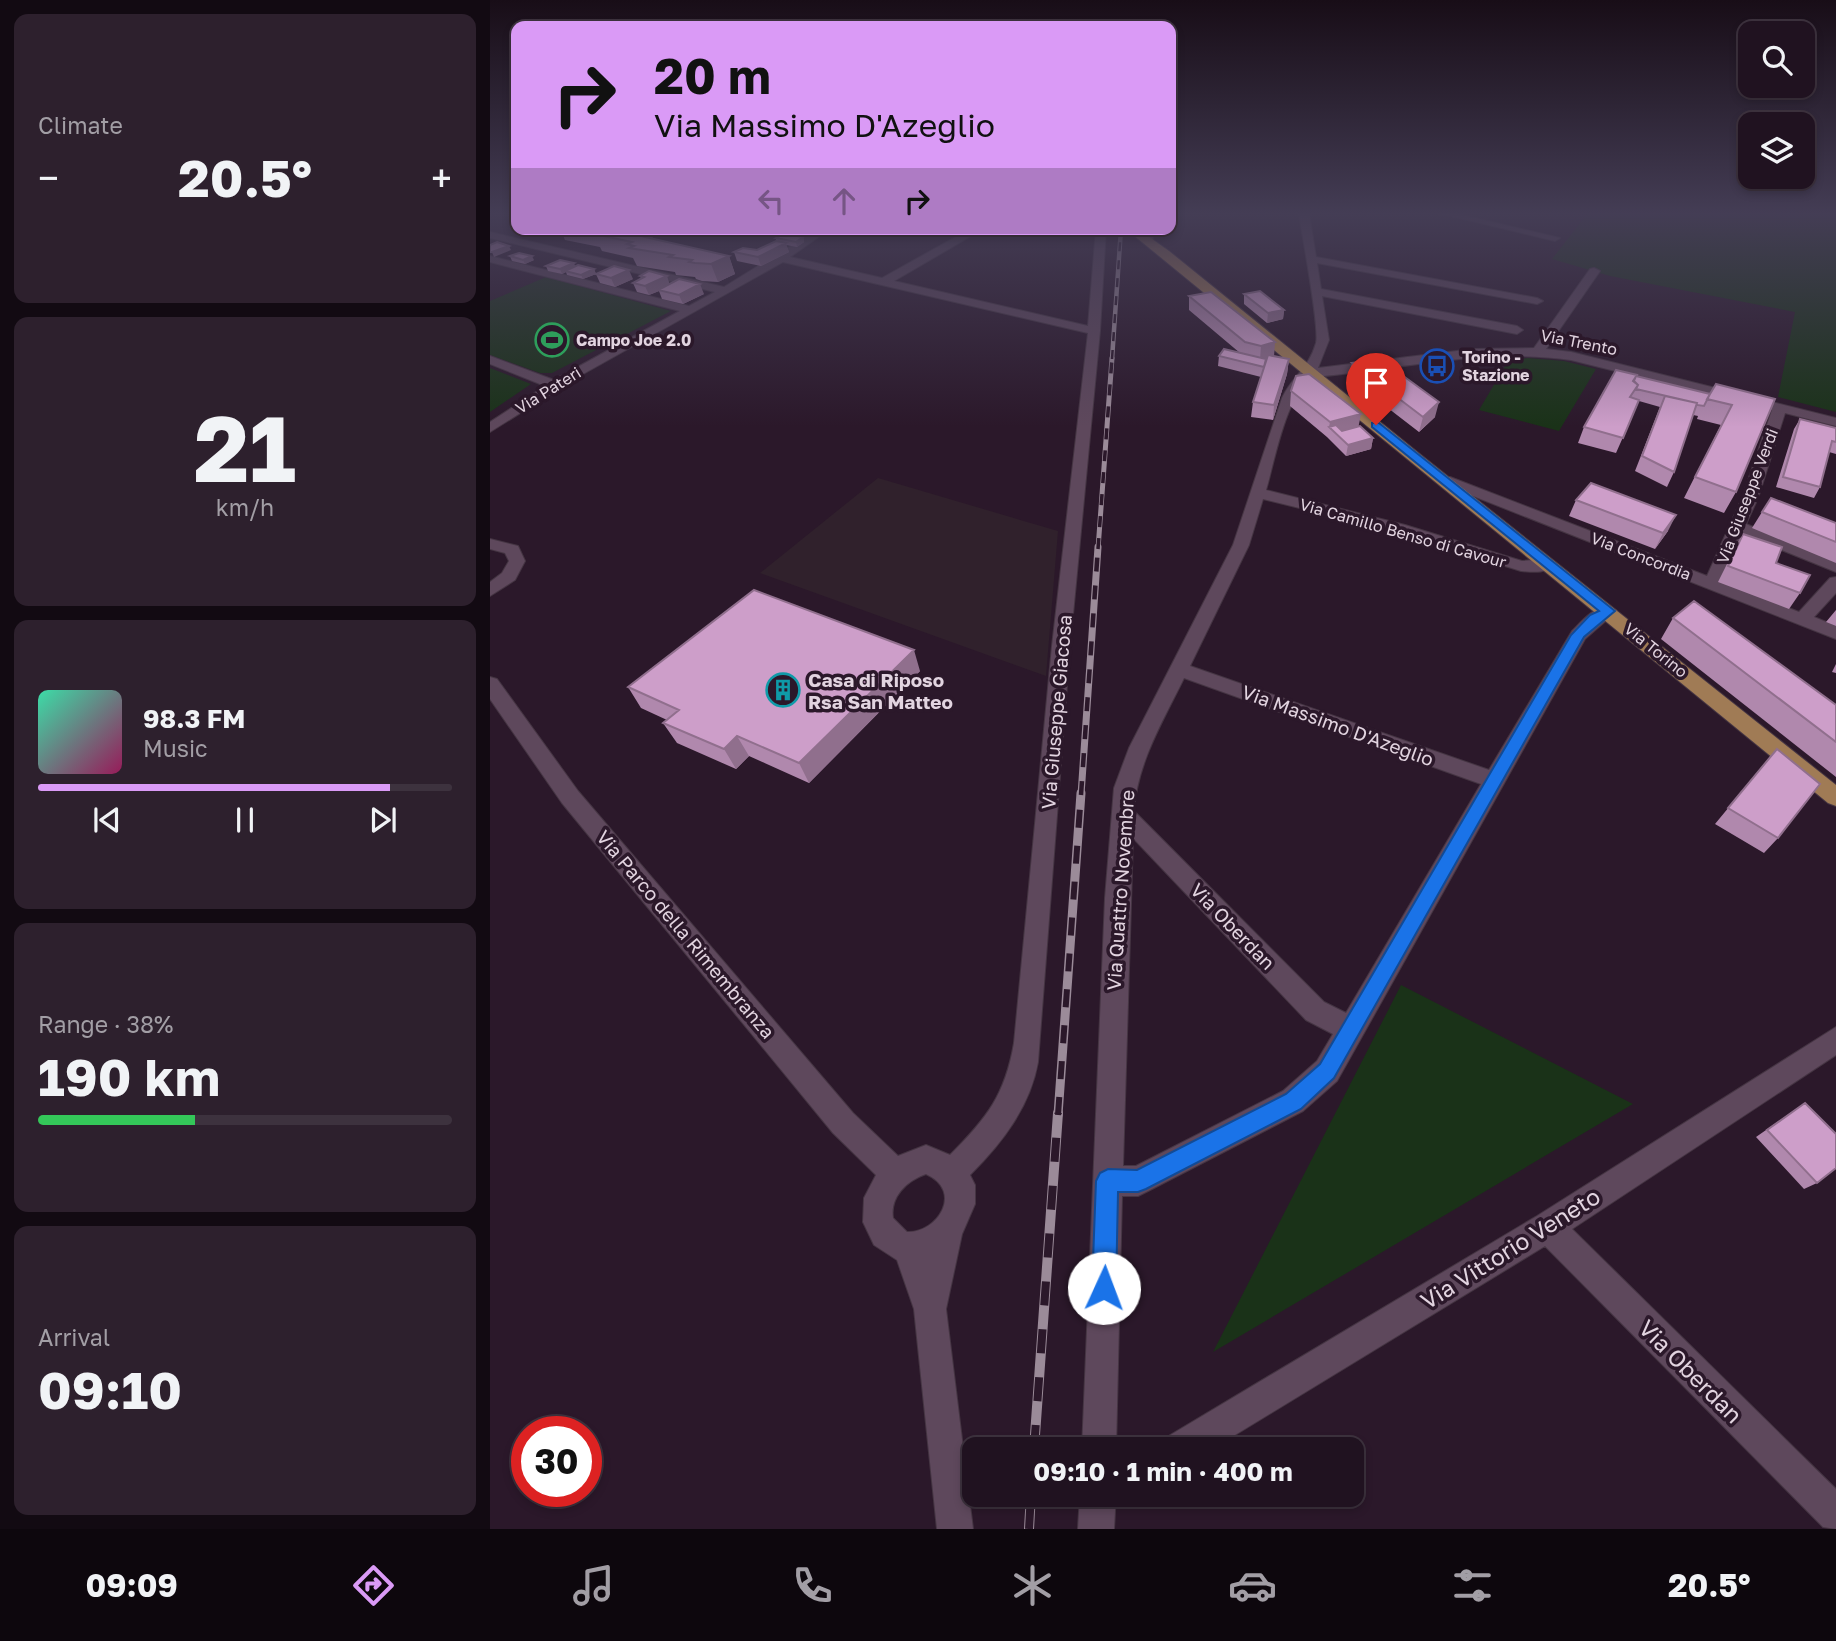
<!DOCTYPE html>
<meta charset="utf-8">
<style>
:root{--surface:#201220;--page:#2d202d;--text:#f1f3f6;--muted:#a29ea5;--line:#3d323e;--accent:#da9af6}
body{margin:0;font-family:"Golos Text",sans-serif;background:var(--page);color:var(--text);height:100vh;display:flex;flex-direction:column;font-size:26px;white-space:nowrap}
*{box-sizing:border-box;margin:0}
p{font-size:23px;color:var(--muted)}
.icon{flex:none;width:38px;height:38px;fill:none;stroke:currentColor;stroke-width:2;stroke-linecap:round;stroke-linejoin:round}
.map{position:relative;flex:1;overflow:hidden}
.side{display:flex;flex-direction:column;gap:14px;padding:14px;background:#120a12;width:490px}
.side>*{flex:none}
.hud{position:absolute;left:21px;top:21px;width:665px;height:214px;border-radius:14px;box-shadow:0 4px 10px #0003,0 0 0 2px var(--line);background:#da9af6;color:#111;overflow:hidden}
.controls{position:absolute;left:1248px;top:21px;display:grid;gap:14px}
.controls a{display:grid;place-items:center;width:77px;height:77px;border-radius:14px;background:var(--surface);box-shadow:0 4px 10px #0003,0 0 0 2px var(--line);font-size:35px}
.speed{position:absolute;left:21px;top:1416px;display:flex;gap:14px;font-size:35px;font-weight:700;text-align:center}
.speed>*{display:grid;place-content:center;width:91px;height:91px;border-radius:50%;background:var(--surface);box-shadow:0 4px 10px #0003,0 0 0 2px var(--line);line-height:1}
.speed .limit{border:10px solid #d22;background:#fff;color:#111}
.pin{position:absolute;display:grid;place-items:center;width:60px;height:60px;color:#fff;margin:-72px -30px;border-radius:50% 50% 50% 0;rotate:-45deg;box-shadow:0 0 7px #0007}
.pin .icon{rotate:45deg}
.me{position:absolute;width:77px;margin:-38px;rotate:2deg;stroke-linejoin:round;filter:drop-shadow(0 0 5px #0008)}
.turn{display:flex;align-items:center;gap:24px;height:147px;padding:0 28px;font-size:32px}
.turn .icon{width:91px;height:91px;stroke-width:2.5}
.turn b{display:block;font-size:49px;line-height:60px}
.lanes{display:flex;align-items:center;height:66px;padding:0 28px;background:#0003;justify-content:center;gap:35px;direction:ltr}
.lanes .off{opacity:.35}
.big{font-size:52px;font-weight:700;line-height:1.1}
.side .card{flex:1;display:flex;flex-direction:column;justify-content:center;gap:10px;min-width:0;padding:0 24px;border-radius:14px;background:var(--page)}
.side .dial{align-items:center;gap:0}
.dial b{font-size:91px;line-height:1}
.song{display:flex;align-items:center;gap:21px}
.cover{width:84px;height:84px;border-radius:10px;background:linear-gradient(135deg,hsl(160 70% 55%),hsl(330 70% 35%))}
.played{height:7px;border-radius:4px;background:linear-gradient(90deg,var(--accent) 85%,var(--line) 85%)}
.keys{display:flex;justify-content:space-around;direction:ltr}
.heat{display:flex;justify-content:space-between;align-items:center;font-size:38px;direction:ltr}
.charge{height:10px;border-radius:5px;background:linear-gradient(90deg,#34c759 38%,var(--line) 0)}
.trip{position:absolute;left:472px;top:1437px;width:402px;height:70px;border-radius:14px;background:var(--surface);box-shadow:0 4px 10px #0003,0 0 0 2px var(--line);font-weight:700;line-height:70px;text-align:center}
.tabs{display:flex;height:112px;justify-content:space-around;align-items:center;background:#0d070d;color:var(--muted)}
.tabs .icon{width:49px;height:49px}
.tabs .selected{color:var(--accent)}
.tabs b{font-size:32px;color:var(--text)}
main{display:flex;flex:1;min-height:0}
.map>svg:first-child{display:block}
</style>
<main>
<section class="side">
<div class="card"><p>Climate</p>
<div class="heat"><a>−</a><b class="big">20.5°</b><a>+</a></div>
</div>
<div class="card dial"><b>21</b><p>km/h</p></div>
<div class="card">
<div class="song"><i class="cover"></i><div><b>98.3 FM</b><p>Music</p></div></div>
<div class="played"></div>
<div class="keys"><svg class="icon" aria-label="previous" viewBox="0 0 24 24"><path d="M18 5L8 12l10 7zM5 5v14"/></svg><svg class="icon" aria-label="pause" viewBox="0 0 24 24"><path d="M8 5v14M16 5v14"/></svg><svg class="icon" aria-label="next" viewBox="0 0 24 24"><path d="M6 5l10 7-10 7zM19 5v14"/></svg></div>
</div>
<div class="card"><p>Range · 38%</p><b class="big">190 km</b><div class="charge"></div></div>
<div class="card"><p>Arrival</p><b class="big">09:10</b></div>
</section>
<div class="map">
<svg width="1346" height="1529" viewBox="0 0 1346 1529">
<rect width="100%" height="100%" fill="#2b182a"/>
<path fill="#30212c" d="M388,478l180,53 -12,145 -286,-103z"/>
<path fill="#1a3218" d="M1098,213h248v199l-58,-15 17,-85 -185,-36 -58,-17z
M56,277l125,34 -119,62h-12l-50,-18v-54z
M1038,358l36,3 32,8 -37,62 -80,-21 29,-49z
M0,368l41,16 -41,28z
M911,985l232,119 -420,248z"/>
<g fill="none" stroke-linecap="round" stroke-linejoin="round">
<defs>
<path id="minor" d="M809,213h10l7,44 221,41 6,3 -6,3 -220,-41 4,26 196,37 6,4 -6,4 -195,-38 7,44 -11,28 155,-19 61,-1 56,-79 4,-1 6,3 -54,78 25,3 265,66v8l-51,-13 -27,85 -12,26 90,37v11l-94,-38 -21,48 78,30 31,-34 6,-1v16l-22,24 22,9v13l-396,-156 -3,-3 3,-3h10l257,99 35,-78 30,-88 -201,-50c-88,-13 -171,10 -258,17 -27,17 -38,83 -47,113l139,35 117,36 25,-2 8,5c-8,10 -22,8 -34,7l-128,-40 -130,-32 -14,46 -59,121 299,104 83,-139c11,-11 20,-22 36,-26l9,6 -32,28 -248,442 -34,30 -155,80 -10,5h-16l-6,253h-34l23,-551 9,-110 15,-40 104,-203 49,-147c11,-23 26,-28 34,-55 4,-15 -14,-107 -17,-130zM694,678l297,106 -135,229 -22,-11 -190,-191c3,-48 29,-90 50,-133zM643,838l173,182 27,14 -16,27 -34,30 -147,75h-13z
M948,213h16l106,25 -5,3z
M328,229h12l-40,28 92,21 88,-49h13l-89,52 194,45 8,-97h10l-6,102 -30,315 -32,416c-8,45 -36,81 -68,113l5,10v19l-13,30 -16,75 27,220h-36l-23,-220 -17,-49 -23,-15 -11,-23 1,-24 12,-23 -43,-42 -271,-330 -72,-104v-22l7,2 81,112 275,322 45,43 28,-11 24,10c37,-37 55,-60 64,-112l38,-397 36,-313 -305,-71 -207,116 -86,54v-10l55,-36 -55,-22v-8l64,24 126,-69 -190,-49v-6l199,50 26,-14 -225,-54v-6l234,55zM436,1174c38,17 12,59 -19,58l-14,-14c-3,-21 13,-37 33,-44z
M653,229h10v13h-8z
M0,539l28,7 7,15 -10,19 -25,16v-14l12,-9 7,-12 -4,-8 -15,-4z
M1346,1027v28l-264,174 264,260v40l-13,-2 -278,-281 -333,203h-50l5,-12 370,-221z
M590,1494h36l-2,35h-36z"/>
<path id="major" d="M636,229h12l31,22 252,204 415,330v21l-8,-3z"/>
</defs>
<use href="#minor" stroke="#453543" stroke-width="2"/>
<use href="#major" stroke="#453543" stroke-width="2"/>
<use href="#minor" fill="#5e485c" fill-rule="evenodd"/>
<use href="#major" fill="#a07b55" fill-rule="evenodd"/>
<defs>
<path id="rail-far4" d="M622,359l9,-130"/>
<path id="rail-far3" d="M608,549l14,-191"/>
<path id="rail-far2" d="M591,795l17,-248"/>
<path id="rail-far1" d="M568,1115l23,-322"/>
<path id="rail" d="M544,1449l24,-336
M539,1529l2,-35"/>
</defs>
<use href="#rail-far4" stroke="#9b8b99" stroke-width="4.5"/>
<use href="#rail-far3" stroke="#9b8b99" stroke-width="5"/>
<use href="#rail-far2" stroke="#9b8b99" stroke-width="7"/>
<use href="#rail-far1" stroke="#9b8b99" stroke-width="9"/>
<use href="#rail" stroke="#9b8b99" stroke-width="10"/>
<use href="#rail-far4" stroke="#2b182a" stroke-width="2.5" stroke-dasharray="9" stroke-linecap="butt"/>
<use href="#rail-far3" stroke="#2b182a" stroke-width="3.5" stroke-dasharray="11" stroke-linecap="butt"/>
<use href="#rail-far2" stroke="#2b182a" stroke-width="4.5" stroke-dasharray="14" stroke-linecap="butt"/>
<use href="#rail-far1" stroke="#2b182a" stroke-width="6" stroke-dasharray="18" stroke-linecap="butt"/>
<use href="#rail" stroke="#2b182a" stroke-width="8" stroke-dasharray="24" stroke-linecap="butt"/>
</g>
<path fill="#b088ad" d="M70,229h66l4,1v-1h41l-20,9 78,18 6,18 -17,8 -16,-1 -6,-2 -1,-2 -19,-2 -1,-3 -38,-6 -4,-8 -31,-7 -2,-4 -35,-7z
M313,237l1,5 -7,5 -11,-2 3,7 -28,14 -24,-5 -3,-9 23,-2 19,-9v-3z
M20,256l24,4 -9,4 -13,-3z
M56,266h29l19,3 2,5 -13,5 -16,-4 -1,-3 -4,2 -14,-3z
M106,274l37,5 -18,8 -15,-4z
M150,276l30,8 34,10 -21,10 -21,-5 -3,-8 -10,4 -12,-3 -4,-9 8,-5z
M721,292l63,64 15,3 -2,15 -14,46 -22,-3 2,-15 8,-25 -43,-11 1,-10 21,-3 -51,-43v-14z
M754,294l40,16 -1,9 -16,4 -23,-19z
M862,363l83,54 -16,15 -70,-54z
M1145,380l75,14 65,5 -39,93 -12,21 -40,-15 37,-73 -24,-6 1,-3 -5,-1 -19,57 -7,15 -32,-16 25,-64 -21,-6 -23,52 -38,-10 6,-16z
M801,391l68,35 14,12 -2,11 -25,7 -19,-19 -37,-31z
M1310,419l36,9v26l-7,-2 -9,35 -6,11 -38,-11 18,-58z
M1086,500l92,31 -13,18 -86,-33z
M1272,512l74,11v40l-84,-35z
M1253,534l33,29 24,30 -11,16 -71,-27 16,-32z
M1346,610v16l-10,-4z
M1183,618l163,87v72l-175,-138z
M1346,664v9l-4,-1z
M430,671l-111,112 -60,-27 -13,13 -59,-26 -14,-20 4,-3 -26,-12 -13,-21z
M1287,749l1,89 -14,15 -49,-29z
M1315,1103l12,80 -13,6 -48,-52z"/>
<path fill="#906f8d" d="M158,229h23l-20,9 -6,-1 4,-2z
M313,237l1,5 -7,5 -1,-5z
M296,243l3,9 -28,14 -3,-9z
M19,246l2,4 -17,7 -2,-5z
M42,256l2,4 -9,4 -2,-4z
M239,256l6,18 -17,8 -7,-18z
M84,263l2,5 -11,3 1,1 -4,2 -2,-5z
M104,269l2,5 -13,5 -2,-4z
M139,270l4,9 -18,8 -4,-9z
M177,276l3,9 -12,5 1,1 -10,4 -4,-9z
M210,284l4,10 -21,10 -4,-9z
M794,310l-1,9 -16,4 1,-10z
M785,342l-1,15 -14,3 1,-14z
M799,359l-2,15 -14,46 1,-15z
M949,402l-4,15 -16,15 4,-15z
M871,414l-3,15 -21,5 -8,-7 1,-5z
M883,438l-2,11 -25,7 2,-11z
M1186,515l-8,16 -13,18 8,-16z
M424,650l6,21 -111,112 -10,-20z
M247,736l12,20 -13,13 -12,-20z"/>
<path fill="#cd9ec9" stroke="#906f8d" stroke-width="2" d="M100,229h36l24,6 -5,2 84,19 -18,8 -16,-1 -6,-1 3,-2 -23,-3 4,-2 -44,-7 5,-2 -7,-2 5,-2 -38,-8 6,-3z
M294,234l19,3 -7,5 -20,-4z
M286,241l10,2 -28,14 -24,-5 9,-4 14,2z
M7,242l12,4 -17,6h-2v-7z
M29,253l13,3 -9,4 -13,-4z
M70,260l14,3 -14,6 -14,-3z
M88,265l16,4 -13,6 -16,-4z
M124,266l15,4 -18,8 -15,-4z
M159,271l18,5 -22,10 -12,-3 11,-6 -4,-1z
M189,279l21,5 -21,11 -21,-5z
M770,291l24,19 -16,3 -24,-19z
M721,292l64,50 -14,4 -16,-4 -56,-46z
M734,349l42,10 -2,8 -45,-11z
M778,355l21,4 -15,46 -21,-3z
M890,359l59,43 -16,15 -71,-54z
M1126,370l21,5 -4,6 5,4 -8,12 9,3 -16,38 -39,-11z
M819,374l52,40 -31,8 -39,-31 5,-15z
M1146,376l74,18 -6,12 -7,-1v-2l-61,-14 2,-4 -4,-4z
M1226,384l59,15 -39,93 -41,-15 37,-72 -25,-6z
M1175,396l32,7 -23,69 -32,-16z
M1310,419l36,9v14l-4,-1 -12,46 -37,-10z
M846,425l6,6 18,-5 13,12 -25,7 -19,-18z
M1101,483l85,32 -13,18 -87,-33z
M1281,498l65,25v19l-74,-30z
M1253,534l39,13 -6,16 34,12 -10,18 -72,-27z
M264,590l160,60 -115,113 -62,-27 -13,13 -61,-26 16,-13 -51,-23z
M1204,601l142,104v37l-163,-124z
M1287,749l43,35 -42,54 -50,-30z
M1315,1103l31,31v34l-19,15 -50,-53z"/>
<linearGradient id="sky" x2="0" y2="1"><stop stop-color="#180d17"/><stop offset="0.5" stop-color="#443d55"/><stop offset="1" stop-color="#443d55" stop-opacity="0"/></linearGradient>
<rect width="1346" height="427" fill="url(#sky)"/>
<path fill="#1a73e8" stroke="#114b97" stroke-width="2" d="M882,423h7l236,188 -31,26 -250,441 -33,31 -155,80 -8,3h-20l-2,96 -3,8 -9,4 -8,-4 -4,-8 4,-107 4,-8 8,-4 29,1 149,-76 34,-30 251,-429 19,-20 9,-4 -227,-184z"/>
<defs>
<symbol id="stadium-ring" viewBox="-11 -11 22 22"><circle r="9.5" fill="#2b182a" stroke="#2e9e5b" stroke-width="1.5"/><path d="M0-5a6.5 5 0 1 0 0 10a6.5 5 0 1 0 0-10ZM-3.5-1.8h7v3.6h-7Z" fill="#2e9e5b"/></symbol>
<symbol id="bus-ring" viewBox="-11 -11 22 22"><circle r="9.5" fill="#2b182a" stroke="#1a4fb4" stroke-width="1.5"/><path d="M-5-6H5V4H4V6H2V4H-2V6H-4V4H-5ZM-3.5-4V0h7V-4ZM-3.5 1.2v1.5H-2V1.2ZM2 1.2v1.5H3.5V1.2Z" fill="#1a4fb4"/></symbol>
<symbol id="building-ring" viewBox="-11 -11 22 22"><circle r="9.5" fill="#2b182a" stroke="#0f9aa8" stroke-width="1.5"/><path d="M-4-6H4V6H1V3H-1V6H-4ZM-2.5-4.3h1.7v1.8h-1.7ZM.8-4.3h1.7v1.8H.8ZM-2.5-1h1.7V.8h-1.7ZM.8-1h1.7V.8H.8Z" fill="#0f9aa8"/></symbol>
</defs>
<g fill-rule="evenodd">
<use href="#stadium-ring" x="43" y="321" width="38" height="38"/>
<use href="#bus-ring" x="928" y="347" width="38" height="38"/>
<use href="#building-ring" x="274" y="671" width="38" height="38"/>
</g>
<g text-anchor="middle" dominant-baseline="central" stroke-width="7" stroke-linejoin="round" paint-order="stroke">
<g font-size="16" font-weight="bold" fill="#e2d4e0" stroke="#2b182a" text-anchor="start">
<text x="86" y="340">Campo Joe 2.0</text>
<text x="972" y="357">Torino -<tspan x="972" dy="18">Stazione</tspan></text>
</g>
<g font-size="16" fill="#e2d4e0" stroke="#2b182a">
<text transform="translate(1089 342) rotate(11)">Via Trento</text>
<text transform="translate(58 390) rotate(-32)">Via Pateri</text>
<text transform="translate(1257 496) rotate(-69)">Via Giuseppe Verdi</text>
<text transform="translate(913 533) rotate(16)">Via Camillo Benso di Cavour</text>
<text transform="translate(1151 556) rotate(21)">Via Concordia</text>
<text transform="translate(1166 650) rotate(39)">Via Torino</text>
</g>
<g font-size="19" font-weight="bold" fill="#e2d4e0" stroke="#2b182a" text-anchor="start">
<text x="318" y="679">Casa di Riposo<tspan x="318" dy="22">Rsa San Matteo</tspan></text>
</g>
<g font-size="19" fill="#e2d4e0" stroke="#2b182a">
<text transform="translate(566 712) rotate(-85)">Via Giuseppe Giacosa</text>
<text transform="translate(848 725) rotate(20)">Via Massimo D'Azeglio</text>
<text transform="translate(630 890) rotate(-86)">Via Quattro Novembre</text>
<text transform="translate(743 926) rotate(46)">Via Oberdan</text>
<text transform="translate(196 934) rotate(50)">Via Parco della Rimembranza</text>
</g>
<g font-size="23" fill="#e2d4e0" stroke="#2b182a">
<text transform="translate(1020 1248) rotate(-32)">Via Vittorio Veneto</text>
<text transform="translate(1201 1371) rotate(45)">Via Oberdan</text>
</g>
</g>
</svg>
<div class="controls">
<a><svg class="icon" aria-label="search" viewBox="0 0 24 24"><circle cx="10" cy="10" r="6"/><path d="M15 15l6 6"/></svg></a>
<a><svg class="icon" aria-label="layers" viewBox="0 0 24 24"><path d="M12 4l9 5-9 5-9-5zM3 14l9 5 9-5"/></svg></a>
</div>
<div class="speed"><div class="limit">30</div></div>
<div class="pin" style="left:886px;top:425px;background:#d93025"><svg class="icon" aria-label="arrive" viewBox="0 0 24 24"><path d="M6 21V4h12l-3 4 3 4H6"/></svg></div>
<svg class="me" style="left:614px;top:1288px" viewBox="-20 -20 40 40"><circle r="19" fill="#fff"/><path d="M0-13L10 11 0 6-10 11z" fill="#1a73e8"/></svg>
<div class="trip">09:10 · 1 min · 400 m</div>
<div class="hud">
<div class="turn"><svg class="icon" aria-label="right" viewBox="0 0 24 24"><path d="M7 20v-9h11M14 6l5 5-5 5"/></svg><div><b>20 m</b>Via Massimo D'Azeglio</div></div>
<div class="lanes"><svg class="icon off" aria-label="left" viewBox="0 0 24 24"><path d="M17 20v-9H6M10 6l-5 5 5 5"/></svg><svg class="icon off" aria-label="ahead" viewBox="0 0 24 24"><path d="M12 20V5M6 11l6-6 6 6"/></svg><svg class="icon" aria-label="right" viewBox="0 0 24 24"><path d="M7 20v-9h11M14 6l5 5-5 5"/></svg></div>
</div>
</div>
</main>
<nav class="tabs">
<b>09:09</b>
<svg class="icon selected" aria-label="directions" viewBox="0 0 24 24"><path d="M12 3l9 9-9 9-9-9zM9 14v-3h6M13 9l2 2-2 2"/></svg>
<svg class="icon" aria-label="music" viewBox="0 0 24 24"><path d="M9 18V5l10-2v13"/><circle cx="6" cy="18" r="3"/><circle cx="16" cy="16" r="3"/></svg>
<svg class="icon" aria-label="phone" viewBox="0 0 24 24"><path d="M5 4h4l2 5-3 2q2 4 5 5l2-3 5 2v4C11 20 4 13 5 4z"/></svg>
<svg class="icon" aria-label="climate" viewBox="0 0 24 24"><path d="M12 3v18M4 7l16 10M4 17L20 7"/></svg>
<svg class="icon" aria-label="car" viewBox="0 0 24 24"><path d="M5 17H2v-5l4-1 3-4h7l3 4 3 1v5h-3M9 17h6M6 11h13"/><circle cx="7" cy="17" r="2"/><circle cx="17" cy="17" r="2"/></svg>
<svg class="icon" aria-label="filters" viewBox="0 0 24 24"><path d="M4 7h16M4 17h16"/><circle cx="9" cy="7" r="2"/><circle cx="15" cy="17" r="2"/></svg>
<b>20.5°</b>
</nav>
